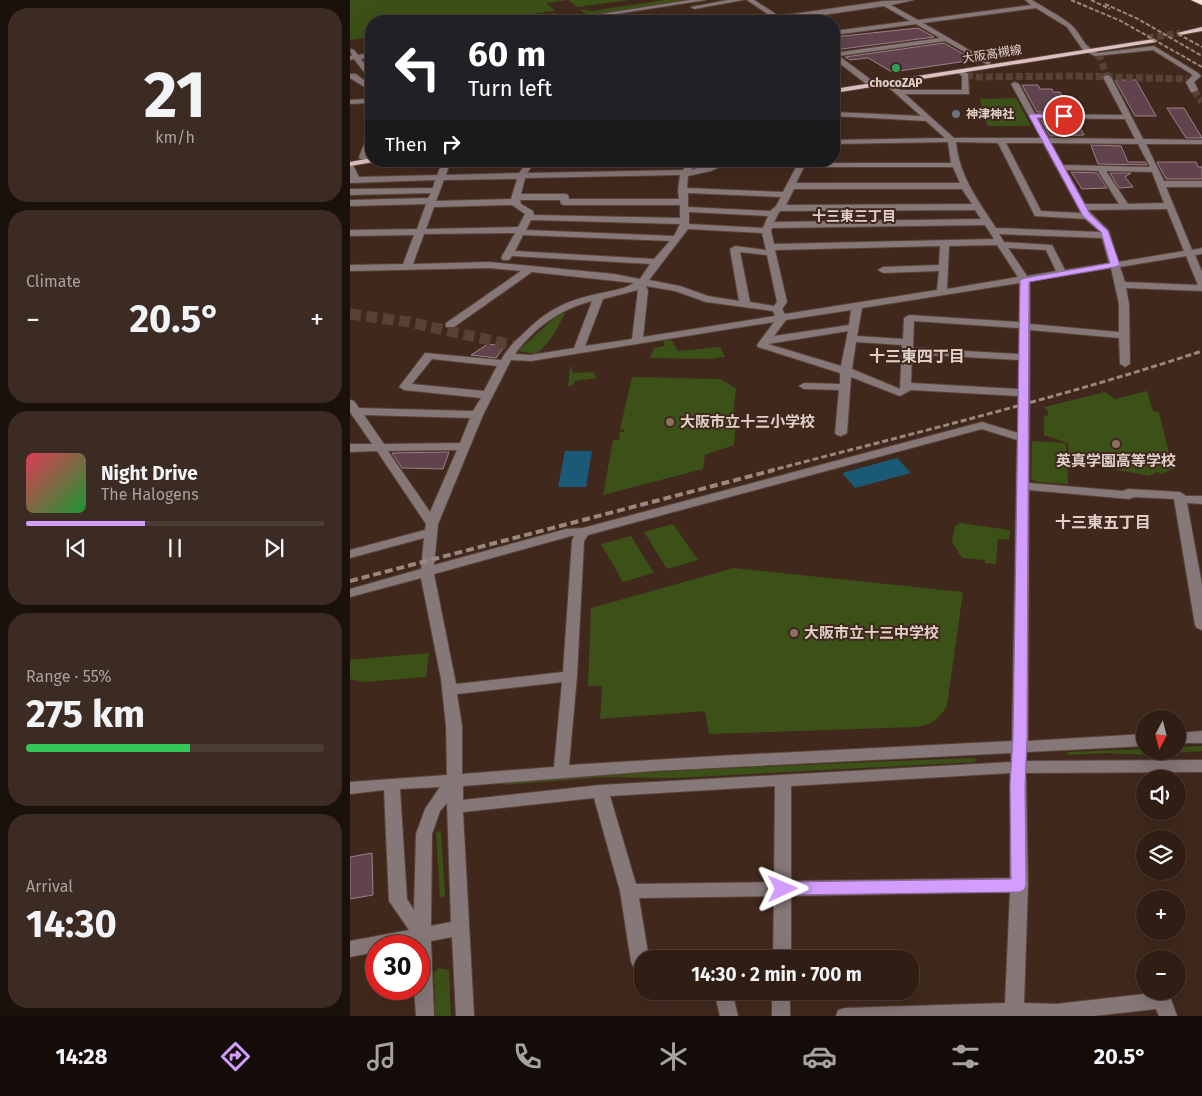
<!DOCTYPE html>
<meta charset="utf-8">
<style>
:root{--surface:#301e15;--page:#3c2b22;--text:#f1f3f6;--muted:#a8a2a0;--line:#4b3c34;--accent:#d29dfd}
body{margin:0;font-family:"Fira Sans","Noto Sans JP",sans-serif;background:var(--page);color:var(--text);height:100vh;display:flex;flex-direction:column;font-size:19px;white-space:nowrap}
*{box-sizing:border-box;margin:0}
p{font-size:16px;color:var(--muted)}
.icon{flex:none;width:28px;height:28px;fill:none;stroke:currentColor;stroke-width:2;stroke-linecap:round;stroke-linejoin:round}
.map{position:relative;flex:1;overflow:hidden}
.panel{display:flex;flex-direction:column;gap:8px;padding:8px;background:#1a100c;width:350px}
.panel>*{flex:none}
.guide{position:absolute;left:15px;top:15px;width:475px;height:152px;border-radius:20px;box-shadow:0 5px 20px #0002,0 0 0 1px var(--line);background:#202124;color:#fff;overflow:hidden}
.needle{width:32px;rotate:187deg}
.controls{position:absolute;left:786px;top:710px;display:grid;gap:10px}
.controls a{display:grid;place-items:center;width:50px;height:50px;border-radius:50%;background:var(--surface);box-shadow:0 5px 20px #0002,0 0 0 1px var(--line);font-size:25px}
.speed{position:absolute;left:15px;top:935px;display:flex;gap:10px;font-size:25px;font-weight:700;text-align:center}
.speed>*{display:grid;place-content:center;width:65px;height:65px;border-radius:50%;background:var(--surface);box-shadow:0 5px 20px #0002,0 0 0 1px var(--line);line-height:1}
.speed .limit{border:8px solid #d22;background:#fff;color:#111}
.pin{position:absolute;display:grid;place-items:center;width:42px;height:42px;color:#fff;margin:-21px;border:2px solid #fff;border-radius:50%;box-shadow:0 1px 5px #0007}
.me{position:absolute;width:55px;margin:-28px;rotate:89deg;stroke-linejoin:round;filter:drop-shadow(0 0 4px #0008)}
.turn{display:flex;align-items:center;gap:18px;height:105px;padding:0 20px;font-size:22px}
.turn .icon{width:65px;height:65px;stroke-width:2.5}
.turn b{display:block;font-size:35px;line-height:42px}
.then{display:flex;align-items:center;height:48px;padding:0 20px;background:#0003;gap:10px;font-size:19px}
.big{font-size:38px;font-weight:700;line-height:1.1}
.panel .tile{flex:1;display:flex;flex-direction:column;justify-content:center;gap:8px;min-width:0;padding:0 18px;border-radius:20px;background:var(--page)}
.panel .dial{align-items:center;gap:0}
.dial b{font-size:65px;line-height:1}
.song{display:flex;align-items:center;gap:15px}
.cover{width:60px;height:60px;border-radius:8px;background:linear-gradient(135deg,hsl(350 70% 55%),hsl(130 70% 35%))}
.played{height:5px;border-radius:2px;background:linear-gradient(90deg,var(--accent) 40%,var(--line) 40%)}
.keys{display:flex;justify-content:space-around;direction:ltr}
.heat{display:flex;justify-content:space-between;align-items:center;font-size:28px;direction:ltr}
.charge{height:8px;border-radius:4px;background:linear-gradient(90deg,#34c759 55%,var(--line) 0)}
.trip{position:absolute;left:284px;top:950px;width:285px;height:50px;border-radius:20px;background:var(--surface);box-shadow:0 5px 20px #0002,0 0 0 1px var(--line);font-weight:700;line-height:50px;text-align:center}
.tab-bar{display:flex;height:80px;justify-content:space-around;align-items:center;background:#130c08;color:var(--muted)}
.tab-bar .icon{width:35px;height:35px}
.tab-bar .selected{color:var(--accent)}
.tab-bar b{font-size:22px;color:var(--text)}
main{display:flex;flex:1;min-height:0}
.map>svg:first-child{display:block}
</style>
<main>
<section class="panel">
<div class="tile dial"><b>21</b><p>km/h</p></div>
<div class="tile"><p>Climate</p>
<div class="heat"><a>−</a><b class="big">20.5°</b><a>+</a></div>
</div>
<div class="tile">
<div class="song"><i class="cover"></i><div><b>Night Drive</b><p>The Halogens</p></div></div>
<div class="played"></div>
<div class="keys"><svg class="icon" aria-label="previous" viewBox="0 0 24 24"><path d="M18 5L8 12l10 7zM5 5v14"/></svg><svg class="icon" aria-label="pause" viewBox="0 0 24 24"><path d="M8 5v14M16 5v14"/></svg><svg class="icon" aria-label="next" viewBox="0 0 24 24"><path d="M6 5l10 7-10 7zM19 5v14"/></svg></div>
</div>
<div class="tile"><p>Range · 55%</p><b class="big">275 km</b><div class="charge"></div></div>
<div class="tile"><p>Arrival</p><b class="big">14:30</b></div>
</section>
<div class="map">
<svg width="852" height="1016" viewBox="0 0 852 1016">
<rect width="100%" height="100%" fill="#40281c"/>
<path fill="#3b5117" d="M0,0h279l-52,7 -9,-7 -22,3 9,8 -74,10h-110v16l-21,3z
M314,0h26l-103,15 -8,-6 13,2z
M206,13l8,5 -20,3h-49z
M666,98l15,28h-43l-5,-10 -3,-17z
M212,313h3c-8,16 -15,30 -29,41l-18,-3 35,-32z
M321,340l7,11 42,-4 5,10 -11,1v1l-64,-1 4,-10 11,-2 -2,-5z
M220,367h2v4l2,2 19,-1 3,6 -21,3 -1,3 -6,3z
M282,377l88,2 16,9 -4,36h4l-2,21 -29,10 -2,14 -100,26 10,-55h6l1,-8h4v-2l-4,-1z
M797,391l6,20 6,1 14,57 -11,5 -5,-2 -8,4 -36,-7 -44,-16 -1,-10 -24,-8v-18l4,-2v-3l-4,-5 61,-15 10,7z
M682,441l34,2 2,41 -31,-2 -6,-3z
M610,523l50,7 -1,10 -11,-1 -2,25 -11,-1v-3l-23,-2 -10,-16 3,-16z
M323,524l25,36 -31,9 -23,-37z
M281,536l23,37 -31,9 -22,-38z
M384,568l229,24 -16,113c-6,14 -18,21 -32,22l-206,7 -4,-23 -105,8 2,-33h-14l3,-78z
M79,653l-3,24 -63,5 -13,-3v-19z
M852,746v5l-55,4 -39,-2 -40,2 -1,-3 78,-3v2h33v-4z
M623,758l3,1 -1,3 -300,16 -72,-1 -98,8 1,-3c155,-12 311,-18 467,-24z
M91,831l4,65 -5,2 -4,-66z
M88,968l11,2 2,46h-16l-1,-43z"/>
<path fill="#1b5a76" d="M215,451h27l-6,36h-28z
M547,458l14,15 -56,15 -13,-15z"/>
<path fill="#60434d" stroke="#9e7f89" d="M568,28l16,9 -100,13v-13z
M594,43l30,17 -82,12 -24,-14 -18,2 -5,-3z
M765,80h21l20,36h-21z
M672,85h16l2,4h12l1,3h7l12,21 -35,-1z
M817,108h17l18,30h-16z
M691,120h35l8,15 -34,1z
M741,145l30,1 7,16h17l2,3 -49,-1z
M807,162h39l2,5h4v12h-36z
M721,172l26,1 10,15 -25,1z
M760,173h21l-6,4 8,10 -14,1z
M138,344l17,2 -9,12 -25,-3z
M99,452l-6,17 -41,-1 -10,-15z
M22,853l1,42 -23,4v-42z"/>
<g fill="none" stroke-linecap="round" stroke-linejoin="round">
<path stroke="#584136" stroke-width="7" stroke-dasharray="7 3" stroke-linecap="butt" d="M747,55l3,2 7,20
M616,75l10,2 96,-1 115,3
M844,90l8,12"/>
<path stroke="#584136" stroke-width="11" stroke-dasharray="11 5.5" stroke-linecap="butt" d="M0,314l59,8 107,24"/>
<path stroke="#584136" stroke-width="7" stroke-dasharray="7 3" stroke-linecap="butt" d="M797,38l33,-5"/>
<defs>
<path id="minor" d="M340,0h16l-136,21h-14z
M378,0h15l-49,9 -3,-2z
M397,0h7l25,16 105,-15 30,-1 -23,5 27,15 113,-15 -6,-5h7c12,8 27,15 38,24 12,10 12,22 28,29l56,-7 44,27 3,3 -7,6 4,8 -4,2h-3l-5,-10 7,-7 -40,-25 -58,6 -12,-6 -16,-23 -31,-19 -113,15 67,39v2l-2,1 -43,-24 -106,15 31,23 21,2 9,9h62v-14l-5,-4 4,-2 7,4 1,20h-64l49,44h87l-30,-54 4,-2 4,2 16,30 88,1 -20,-38 4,-2 4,2 32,62 59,1v4h-56l18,37h38v6h-36l26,63 10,-2v6l-7,1 7,17v19l-76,-3 3,16 1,60 -5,3 -5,-3 -1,-26 -89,-8 -1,153 94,8 5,-2 52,3 6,4h16v8l-15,-1 15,82v45l-5,-2 -2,-3 -21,-126 -40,-2 -5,2 -100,-9 -1,251 117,-7v12l-118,6 -1,9 176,-1v12l-176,1 2,112 -4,118 32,1 106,-12 7,2 8,22h-18l-3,-7 -62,7h-258l2,-6 7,-2 160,-5 5,-111 -219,4v63h-18l1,-63 -135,2 10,61h-7v14l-6,-2 -5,-9 -11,-71 -26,-93 -131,14 11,204h-18l-4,-79 -21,4 3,75h-18l-2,-27h5v-43h-6v-2l-37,2v6l-26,5v-16l59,-11 -20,-29 -5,-111 -34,4v-12l97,-7 -1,-49 -5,-47 -20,-101 -71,19v-8l71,-20 3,-31 -74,20v-8l75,-20 1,-6 -49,-73 -27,1v-8h22l-22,-32v-12l4,1 5,7 114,3 8,-13 -77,-8 -5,-3 26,-34 76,7c6,-11 13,-18 22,-26 24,-24 42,-33 74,-40 12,-3 26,-4 37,-11l-102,-11 -78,55h-8v-4l75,-52 -32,-3 -139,3v-6l53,-1 11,-29 -64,1v-6l67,-1 9,-25 -76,2v-6l78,-2 3,-5 -81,2v-6l83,-1 2,-8 -85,3v-18h3l6,12 78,-2 6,-14h93l-9,12 156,-3 7,-9h9l-8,9 29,-9h12l-21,10 -23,5 -1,12 96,4 14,-27 4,-2h150l-3,-21 -114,2v-4l111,-2 -19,-17 -92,-5v-4l87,4 -35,-31 -21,-2 -31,-24v-6l106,-15 -24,-14 -82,11v-4l76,-10 -26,-15 -102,15h-25l15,-4zM688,118l87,1 10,20 -86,-1zM606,142l42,1 37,73 50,3 15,13 -104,-4c-17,-26 -37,-52 -40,-86zM656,143h37l38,70 -40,-2zM701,143l87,1 12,23 -87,-2zM175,165l-6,8 -73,2 3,-9zM454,167h149l7,16h-164zM716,170l32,1 21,33h-34zM756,171l46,1 12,31 -36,1zM330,175l-2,15 1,9h-110l-1,-4 -3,-1h-44l4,-16zM167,179l-6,20 -75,2 8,-21zM444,189h168l10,15 -186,1zM338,193l93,4 -5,9 -6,5 -82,-4zM170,200h40l1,4 3,1h116v13l-146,-3 -1,-4 -12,-7zM162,205l13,9 -7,13 -92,2 8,-22zM817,209l17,42 -66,11 -9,-31 -21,-21zM625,210l6,9 -207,3 5,-10 2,-1zM339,212l79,4 -5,12 -74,-4zM181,220l149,4 -6,12 -148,-6zM635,225l9,14 -220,5 -3,-13 1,-3zM338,229l74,4 4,17 -31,-4 -5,3 9,52 -31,-5 -28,-10 -31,-6zM165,233l-14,25 2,2h6l3,-4 138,8 -10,15 -26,-5 -125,-12 -76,2 11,-30zM649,234l103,4 7,25 -44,7 -13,-25 -48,-3zM173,235l147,6 -16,18 -139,-8zM647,245l21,32 -71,12 2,-43zM590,246l-1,19 -56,2 -5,3 5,3 56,-2 -2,19 -152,24 -3,-5 5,-7 -12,-52zM658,248l38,2 10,21 -29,5zM390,252l27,3 10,47 -3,4 -24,-4zM836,256l12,29 -73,-3 -5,-15zM761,268l8,36v28l-89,-8v-43zM670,283l-1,39 -110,-7 -5,3 -1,21 -46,-3 5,-28zM296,286l29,5 31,11 67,9 2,5 -132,21 5,-46zM288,290l-6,49 -47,7 18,-47zM242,301l-18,47 -43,7 -16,-1c19,-26 45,-45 77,-53zM501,310l-2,15 -75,11 12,-16zM564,321l105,7v26l-106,-6zM424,322l-17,23 1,2 82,26v11l-36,-1 -5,3 5,3 35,1 -4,43 2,2 4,1 6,-3 4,-56 49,19 11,-6 107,6v37l-36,-11 -399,106 -17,1 -132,36 4,-41 45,-109 28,-55 20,1zM498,331l-7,35 -73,-22zM506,342l46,3 -2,44 -48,-20zM562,354l107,6 -1,29 -107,-6zM82,359l65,7 -13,25 -72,-7zM14,415l106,3 -10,25 -76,1zM632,429l35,11 -5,301 -277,14 -166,10 8,-89 7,-135 4,-6zM107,450l-27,62 -42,-61zM221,536h3l-2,5 -9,131 -107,12 -22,-110zM212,682l-8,85 -92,7v-48l-5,-32zM661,753v9l-411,23 -137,15v-14l191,-15zM660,773v105l-219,3v-95zM425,786l-1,96 -138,2 -26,-88zM90,787l-15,22 -9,25 -2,76 -7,-11 -7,-110zM97,803l4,119 -20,4 1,-92 8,-23z
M0,49l4,1 4,5 13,-2v4l-10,2 7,10 3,1v4l-7,-2 -10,-13 -4,1v-4h2z
M0,74h6l15,12v5l-21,-13z
M18,95h3v8l-21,1v-4l16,-1z
M18,135h3v11l-5,13h-6l-1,-2z
M852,731v12h-24v-10z
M364,991h18l6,25h-18z
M422,991h18v25h-18z"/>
<path id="major" d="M852,27v4l-22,4 -3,-2z
M804,39l3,2 -1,1 -322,51v-4z
M21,158v3l3,1 -24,4v-4z"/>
<path id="highway" d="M841,0h11v5z"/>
</defs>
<use href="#minor" stroke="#5a4338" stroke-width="2"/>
<use href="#major" stroke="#5a4338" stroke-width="2"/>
<use href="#highway" stroke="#5a4338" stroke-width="2"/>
<use href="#minor" fill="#867778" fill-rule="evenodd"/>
<use href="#major" fill="#debfc2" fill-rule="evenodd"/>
<use href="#highway" fill="#fcdee1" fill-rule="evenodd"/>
<path stroke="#9a877e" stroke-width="2" stroke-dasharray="4.5 2" stroke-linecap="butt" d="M721,0l50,21 81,46
M741,0l19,9
M755,4l33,15 64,37
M828,34l24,13"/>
<path stroke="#9a877e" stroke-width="3" stroke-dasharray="6 3" stroke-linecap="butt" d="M419,471c145,-38 291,-73 433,-120"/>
<path stroke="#9a877e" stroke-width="4" stroke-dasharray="8 4" stroke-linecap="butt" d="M0,581l424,-111"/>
</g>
<path fill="#d29dfd" stroke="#8866a4" d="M680,114h34l3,2 -3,2h-27l53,96 18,17 12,34 -5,2 -86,15 -2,456 -2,47 1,100 -2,5 -5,2 -236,3 -5,-2 -3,-4 3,-5 5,-2 228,-3 -1,-94 3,-47 7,-458 5,-2 85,-15 -9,-31 -18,-16 -54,-100z"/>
<circle fill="#2e9e5b" stroke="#40281c" stroke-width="2" cx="546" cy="68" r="5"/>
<circle fill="#6b7280" stroke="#40281c" stroke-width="2" cx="606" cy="114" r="5"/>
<g fill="#8d6e63" stroke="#40281c" stroke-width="2">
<circle cx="320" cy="422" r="5"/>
<circle cx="766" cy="444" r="5"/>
<circle cx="444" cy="633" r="5"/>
</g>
<g text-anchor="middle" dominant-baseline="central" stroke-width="4" stroke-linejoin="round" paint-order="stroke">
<g font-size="12" fill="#e0d0c9" stroke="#40281c">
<text transform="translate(642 54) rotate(-9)">大阪高槻線</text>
</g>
<g font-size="12" font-weight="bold" fill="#e0d0c9" stroke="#40281c">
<text x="546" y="83">chocoZAP</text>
<text x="616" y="114" text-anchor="start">神津神社</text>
</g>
<g font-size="14" font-weight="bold" fill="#e0d0c9" stroke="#40281c">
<text x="504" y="216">十三東三丁目</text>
</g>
<g font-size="15" font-weight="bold" fill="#e0d0c9" stroke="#40281c" text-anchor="start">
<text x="330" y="422">大阪市立十三小学校</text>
<text x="766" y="461" text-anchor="middle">英真学園高等学校</text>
<text x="454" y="633">大阪市立十三中学校</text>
</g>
<g font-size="16" font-weight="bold" fill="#e0d0c9" stroke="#40281c">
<text x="567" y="356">十三東四丁目</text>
<text x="753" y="522">十三東五丁目</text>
</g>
</g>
</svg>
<div class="controls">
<a><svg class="needle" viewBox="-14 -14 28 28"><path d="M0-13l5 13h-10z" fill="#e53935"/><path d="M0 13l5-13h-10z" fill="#a8a2a0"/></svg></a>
<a><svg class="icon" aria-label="sound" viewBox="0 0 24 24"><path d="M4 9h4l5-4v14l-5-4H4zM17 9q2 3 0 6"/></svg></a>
<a><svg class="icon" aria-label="layers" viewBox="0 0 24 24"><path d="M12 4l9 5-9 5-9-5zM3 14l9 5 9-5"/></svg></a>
<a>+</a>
<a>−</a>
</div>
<div class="speed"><div class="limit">30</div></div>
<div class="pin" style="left:714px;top:116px;background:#d93025"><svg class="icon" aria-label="arrive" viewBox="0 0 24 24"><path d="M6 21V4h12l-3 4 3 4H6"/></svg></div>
<svg class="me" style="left:433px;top:889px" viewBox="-20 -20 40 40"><path d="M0-17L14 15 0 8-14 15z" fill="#d29dfd" stroke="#fff" stroke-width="4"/></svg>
<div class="trip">14:30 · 2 min · 700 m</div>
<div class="guide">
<div class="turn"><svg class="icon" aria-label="left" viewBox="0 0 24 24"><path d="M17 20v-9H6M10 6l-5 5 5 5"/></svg><div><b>60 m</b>Turn left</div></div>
<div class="then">Then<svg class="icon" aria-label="right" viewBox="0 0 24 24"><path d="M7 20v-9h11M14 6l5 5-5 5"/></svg></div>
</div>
</div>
</main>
<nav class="tab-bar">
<b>14:28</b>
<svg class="icon selected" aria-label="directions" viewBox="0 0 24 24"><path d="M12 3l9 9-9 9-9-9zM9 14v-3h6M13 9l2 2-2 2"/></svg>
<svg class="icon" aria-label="music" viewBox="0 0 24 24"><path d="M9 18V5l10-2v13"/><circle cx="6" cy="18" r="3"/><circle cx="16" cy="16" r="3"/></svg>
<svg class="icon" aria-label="phone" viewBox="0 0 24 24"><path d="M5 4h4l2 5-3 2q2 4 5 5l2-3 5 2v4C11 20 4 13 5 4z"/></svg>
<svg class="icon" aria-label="climate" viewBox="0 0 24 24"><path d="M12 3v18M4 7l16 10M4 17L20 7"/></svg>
<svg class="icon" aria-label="car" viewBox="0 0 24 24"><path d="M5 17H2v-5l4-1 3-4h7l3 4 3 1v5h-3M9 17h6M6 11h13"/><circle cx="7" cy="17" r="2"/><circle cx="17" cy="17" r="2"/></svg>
<svg class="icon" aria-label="filters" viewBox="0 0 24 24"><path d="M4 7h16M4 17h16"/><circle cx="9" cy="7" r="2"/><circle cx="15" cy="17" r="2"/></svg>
<b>20.5°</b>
</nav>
